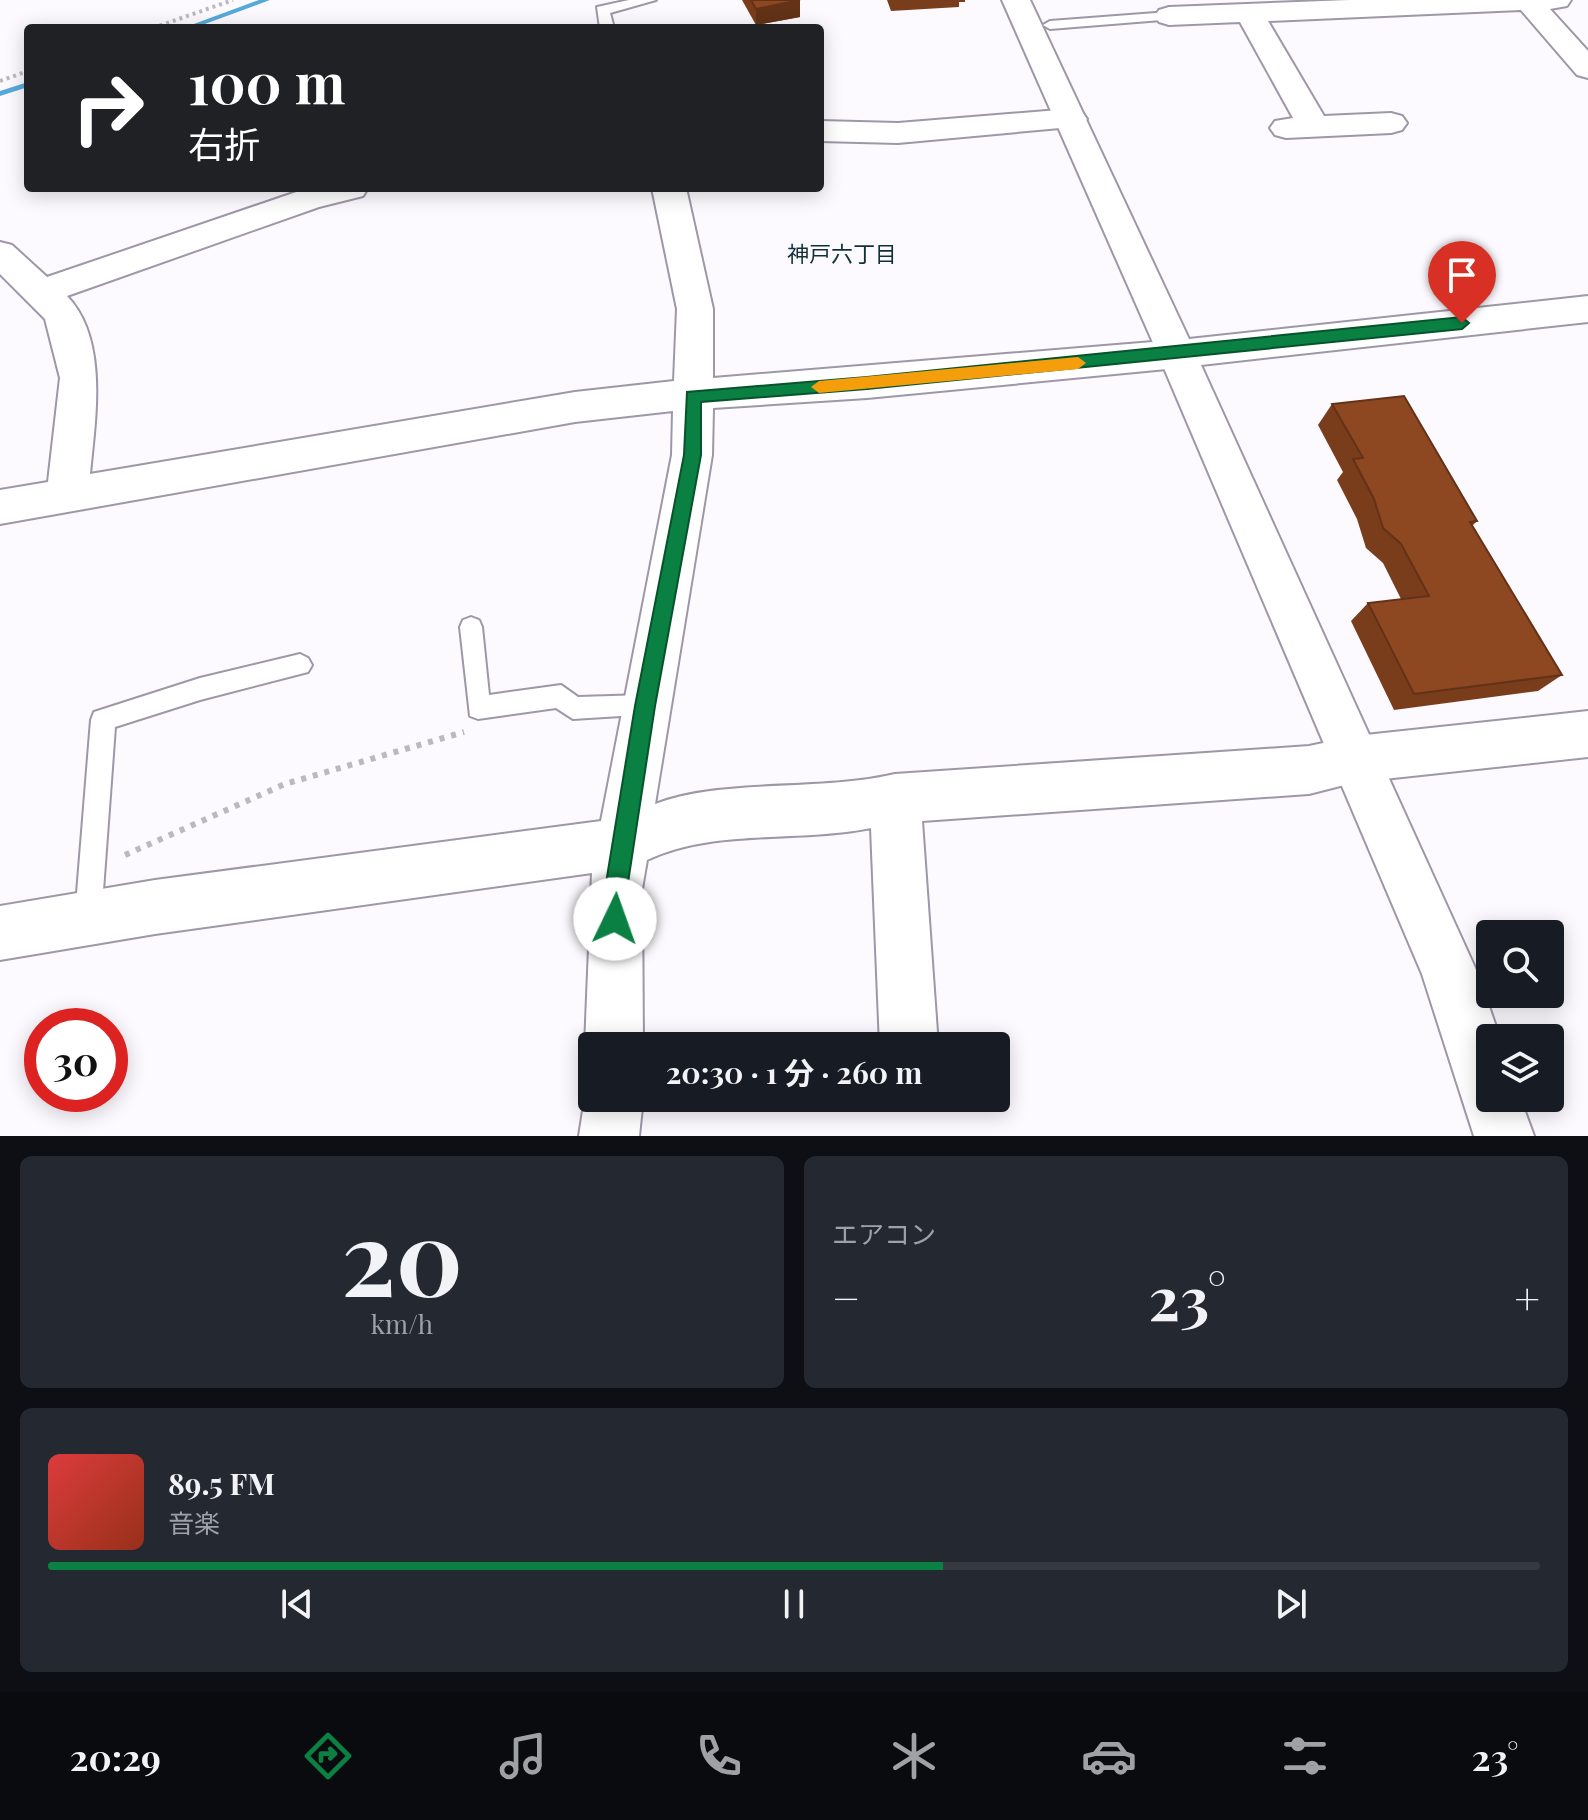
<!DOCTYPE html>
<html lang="ja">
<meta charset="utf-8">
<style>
:root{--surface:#171b24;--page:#242831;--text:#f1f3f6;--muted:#9ea1a6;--line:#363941;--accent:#0b8043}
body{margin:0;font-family:"Playfair Display","Noto Sans JP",serif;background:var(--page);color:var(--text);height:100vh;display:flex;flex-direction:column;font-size:30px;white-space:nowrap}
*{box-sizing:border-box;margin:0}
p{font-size:26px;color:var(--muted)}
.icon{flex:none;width:44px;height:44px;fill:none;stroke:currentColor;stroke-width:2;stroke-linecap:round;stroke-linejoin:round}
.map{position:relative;height:1136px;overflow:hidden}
.details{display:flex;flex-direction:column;gap:20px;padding:20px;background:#0d0f14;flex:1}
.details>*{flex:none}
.top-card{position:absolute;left:24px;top:24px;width:800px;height:168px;border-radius:8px;box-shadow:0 4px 20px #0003;background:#202124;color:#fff;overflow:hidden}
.buttons{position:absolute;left:1476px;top:920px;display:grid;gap:16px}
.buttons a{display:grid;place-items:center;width:88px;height:88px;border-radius:8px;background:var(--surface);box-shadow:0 4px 20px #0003;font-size:40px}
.speed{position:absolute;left:24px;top:1008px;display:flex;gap:16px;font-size:40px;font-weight:700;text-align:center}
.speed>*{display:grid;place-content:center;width:104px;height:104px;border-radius:50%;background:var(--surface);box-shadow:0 4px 20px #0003;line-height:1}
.speed .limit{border:12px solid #d22;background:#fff;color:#111}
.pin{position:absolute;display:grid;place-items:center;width:68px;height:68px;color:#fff;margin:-82px -34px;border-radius:50% 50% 50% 0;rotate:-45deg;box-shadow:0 0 8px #0007}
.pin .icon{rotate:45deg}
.me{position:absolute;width:88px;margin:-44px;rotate:3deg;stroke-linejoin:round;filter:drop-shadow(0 0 6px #0008)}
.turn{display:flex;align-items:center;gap:28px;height:168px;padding:0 32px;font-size:36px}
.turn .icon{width:104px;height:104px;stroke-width:2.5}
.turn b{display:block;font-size:56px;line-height:68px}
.big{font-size:60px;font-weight:700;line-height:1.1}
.details .card{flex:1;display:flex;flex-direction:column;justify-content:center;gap:12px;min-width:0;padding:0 28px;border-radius:12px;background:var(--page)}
.details .dial{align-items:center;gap:0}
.dial b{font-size:104px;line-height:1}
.song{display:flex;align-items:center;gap:24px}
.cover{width:96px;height:96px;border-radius:12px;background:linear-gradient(135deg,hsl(0 70% 55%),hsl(10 70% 35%))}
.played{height:8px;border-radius:4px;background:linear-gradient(90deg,var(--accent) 60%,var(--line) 60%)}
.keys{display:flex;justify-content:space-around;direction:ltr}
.heat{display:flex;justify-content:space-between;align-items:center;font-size:44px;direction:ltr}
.details .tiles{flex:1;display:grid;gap:20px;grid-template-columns:1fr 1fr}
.card:last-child{grid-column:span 2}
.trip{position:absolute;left:578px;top:1032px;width:432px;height:80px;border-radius:8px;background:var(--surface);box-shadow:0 4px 20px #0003;font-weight:700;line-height:80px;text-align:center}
.tab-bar{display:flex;height:128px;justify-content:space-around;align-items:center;background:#090b0e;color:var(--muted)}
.tab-bar .icon{width:56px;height:56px}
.tab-bar .active{color:var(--accent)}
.tab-bar b{font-size:36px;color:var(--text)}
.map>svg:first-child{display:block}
</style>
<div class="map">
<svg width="1588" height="1136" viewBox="0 0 1588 1136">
<rect width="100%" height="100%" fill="#fcfafe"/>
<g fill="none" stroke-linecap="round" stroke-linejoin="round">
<path fill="#56aada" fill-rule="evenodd" d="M259,0h11l-76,28h-11z
M28,82v5l-28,9v-5z"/>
<defs>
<path id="lane" d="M629,0h27l-46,13 4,15h-14l-3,-21z
M1169,12l5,1v6l-124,10 -7,-4 7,-4z
M471,617l8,3 3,7 7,68 72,-10 17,12 67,-2 8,3 4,8 -4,8 -80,5 -17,-11 -78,11 -8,-3 -10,-89 3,-7z
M300,654l8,4 4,7 -4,7 -108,28 -85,27 -14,191 -4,9 -9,4 -9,-4 -4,-9 16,-198 3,-8 106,-34z"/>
<path id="street" d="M1349,0h222l-4,6 -17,3 38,42v27l-11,-3 -56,-65 -253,11 56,95 67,-3 11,3 5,7 -5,7 -11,3 -105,5 -11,-3 -5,-7 5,-7 18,-3 -53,-96 -71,3 -10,-3 -4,-6 4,-6 10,-3z
M1071,109l11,3 5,7 -5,7 -184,17 -78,-2v-20l78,2z
M308,188h60l-5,8 -44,11 -252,89c42,44 28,124 23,178l485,-82 99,-11 3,-72 -25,-121h34l27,121v69l464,-38 13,4 6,10 -6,10 -13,4 -310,30 -154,10 -1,47 -57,349c67,-26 164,-12 240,-30l414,-28 47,-10 232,-25v46l-232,25 -47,12 -387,27 16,225h-58l-9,-218c-74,15 -155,0 -224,32l-5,29 1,157h-51v16l-7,-16 7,-173 -437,61 -155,26v-54l155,-26 446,-59 71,-366 1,-44 -98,11 -575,102v-34l48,-8 12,-104 -15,-59 -45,-45v-32l12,3 35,32z
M592,1080v18h51l-4,38h-60l6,-38z"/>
<path id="secondary" d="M1002,0h28l159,339 399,-43v26l-387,43 276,607 23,66h-10v60h30l14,38h-60l-52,-162 -264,-620z"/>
</defs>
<use href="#lane" stroke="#9e97a8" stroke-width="4"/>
<use href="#street" stroke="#9e97a8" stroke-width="4"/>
<use href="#secondary" stroke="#9e97a8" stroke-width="4"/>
<path stroke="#bbb9be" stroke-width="4" stroke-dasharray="3 4" stroke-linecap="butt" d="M153,28l80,-28
M0,81l28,-10"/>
<path stroke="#bbb9be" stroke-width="6" stroke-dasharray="5 7" stroke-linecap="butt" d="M125,855l160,-71 179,-52"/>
<use href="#lane" fill="#fff" fill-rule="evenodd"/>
<use href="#street" fill="#fff" fill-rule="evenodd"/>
<use href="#secondary" fill="#fff" fill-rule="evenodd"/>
</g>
<path fill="#793d1c" d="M742,0h58v17l-44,8z
M887,0h78v2h-6v5l-68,4z
M1332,404l145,117 -5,5 90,149 -24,16 -144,19 -43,-89 17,-18 33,-4 -18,-36 -17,-15 -9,-29 -20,-39 6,-8 -25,-47z"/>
<path fill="#633217" d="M800,0v17l-44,8v-16z"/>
<path fill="#8d4721" stroke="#633217" stroke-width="2" d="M751,0h49l-44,9z
M1404,396l73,125 -7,1 92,153 -148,19 -46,-91 61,-7 -28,-52 -18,-16 -9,-29 -21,-40 10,-1 -31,-54z"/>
<path fill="#0b8043" stroke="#07532c" stroke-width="2" d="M1462,317l7,6 -7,6 -595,60 -166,13v53l-46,251 -28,183 -4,38 -8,3 -8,-3 -2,-38 30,-183 49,-251 3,-63 180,-15z"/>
<path fill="#f59e0b" d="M1078,357l8,6 -8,6 -259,24 -8,-6 8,-6z"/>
<g text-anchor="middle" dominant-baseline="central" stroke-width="8" stroke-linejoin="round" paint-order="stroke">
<g font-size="22" fill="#0f3037" stroke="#fcfafe">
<text x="842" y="253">神戸六丁目</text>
</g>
</g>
</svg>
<div class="buttons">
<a><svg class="icon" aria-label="search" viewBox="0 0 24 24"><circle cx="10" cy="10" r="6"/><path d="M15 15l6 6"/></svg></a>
<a><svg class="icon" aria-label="layers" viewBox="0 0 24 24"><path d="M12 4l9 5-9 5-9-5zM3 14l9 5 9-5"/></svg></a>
</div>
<div class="speed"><div class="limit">30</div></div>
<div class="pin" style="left:1462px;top:323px;background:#d93025"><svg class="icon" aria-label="arrive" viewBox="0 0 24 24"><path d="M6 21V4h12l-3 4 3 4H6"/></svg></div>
<svg class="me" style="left:615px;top:919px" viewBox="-20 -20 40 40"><circle r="19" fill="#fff"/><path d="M0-13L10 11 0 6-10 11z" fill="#0b8043"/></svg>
<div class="trip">20:30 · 1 分 · 260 m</div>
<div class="top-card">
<div class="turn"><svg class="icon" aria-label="right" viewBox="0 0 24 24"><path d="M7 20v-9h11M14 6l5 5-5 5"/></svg><div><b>100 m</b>右折</div></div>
</div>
</div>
<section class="details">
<div class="tiles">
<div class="card dial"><b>20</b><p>km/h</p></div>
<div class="card"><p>エアコン</p>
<div class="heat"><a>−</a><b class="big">23°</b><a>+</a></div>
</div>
<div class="card">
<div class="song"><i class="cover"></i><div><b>89.5 FM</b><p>音楽</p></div></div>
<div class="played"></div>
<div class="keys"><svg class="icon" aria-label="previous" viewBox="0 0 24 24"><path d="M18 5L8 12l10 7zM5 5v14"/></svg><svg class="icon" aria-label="pause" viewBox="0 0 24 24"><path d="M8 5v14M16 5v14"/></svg><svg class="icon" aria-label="next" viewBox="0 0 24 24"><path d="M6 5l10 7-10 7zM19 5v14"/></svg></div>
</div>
</div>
</section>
<nav class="tab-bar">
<b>20:29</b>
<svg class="icon active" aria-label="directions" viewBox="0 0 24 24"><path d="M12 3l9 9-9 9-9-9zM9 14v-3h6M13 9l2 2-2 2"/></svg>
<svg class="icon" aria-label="music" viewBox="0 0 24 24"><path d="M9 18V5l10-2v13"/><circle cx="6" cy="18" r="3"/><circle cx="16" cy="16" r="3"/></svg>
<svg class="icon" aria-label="phone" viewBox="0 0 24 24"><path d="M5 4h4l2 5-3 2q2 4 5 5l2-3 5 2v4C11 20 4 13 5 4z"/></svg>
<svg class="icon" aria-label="climate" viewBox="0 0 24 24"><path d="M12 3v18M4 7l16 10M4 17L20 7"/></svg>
<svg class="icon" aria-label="car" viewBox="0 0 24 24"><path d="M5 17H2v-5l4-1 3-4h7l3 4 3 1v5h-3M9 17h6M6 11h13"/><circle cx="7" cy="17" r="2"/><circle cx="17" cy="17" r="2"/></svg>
<svg class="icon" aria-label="filters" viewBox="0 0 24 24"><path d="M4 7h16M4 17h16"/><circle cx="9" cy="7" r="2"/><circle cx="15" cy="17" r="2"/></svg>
<b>23°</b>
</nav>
